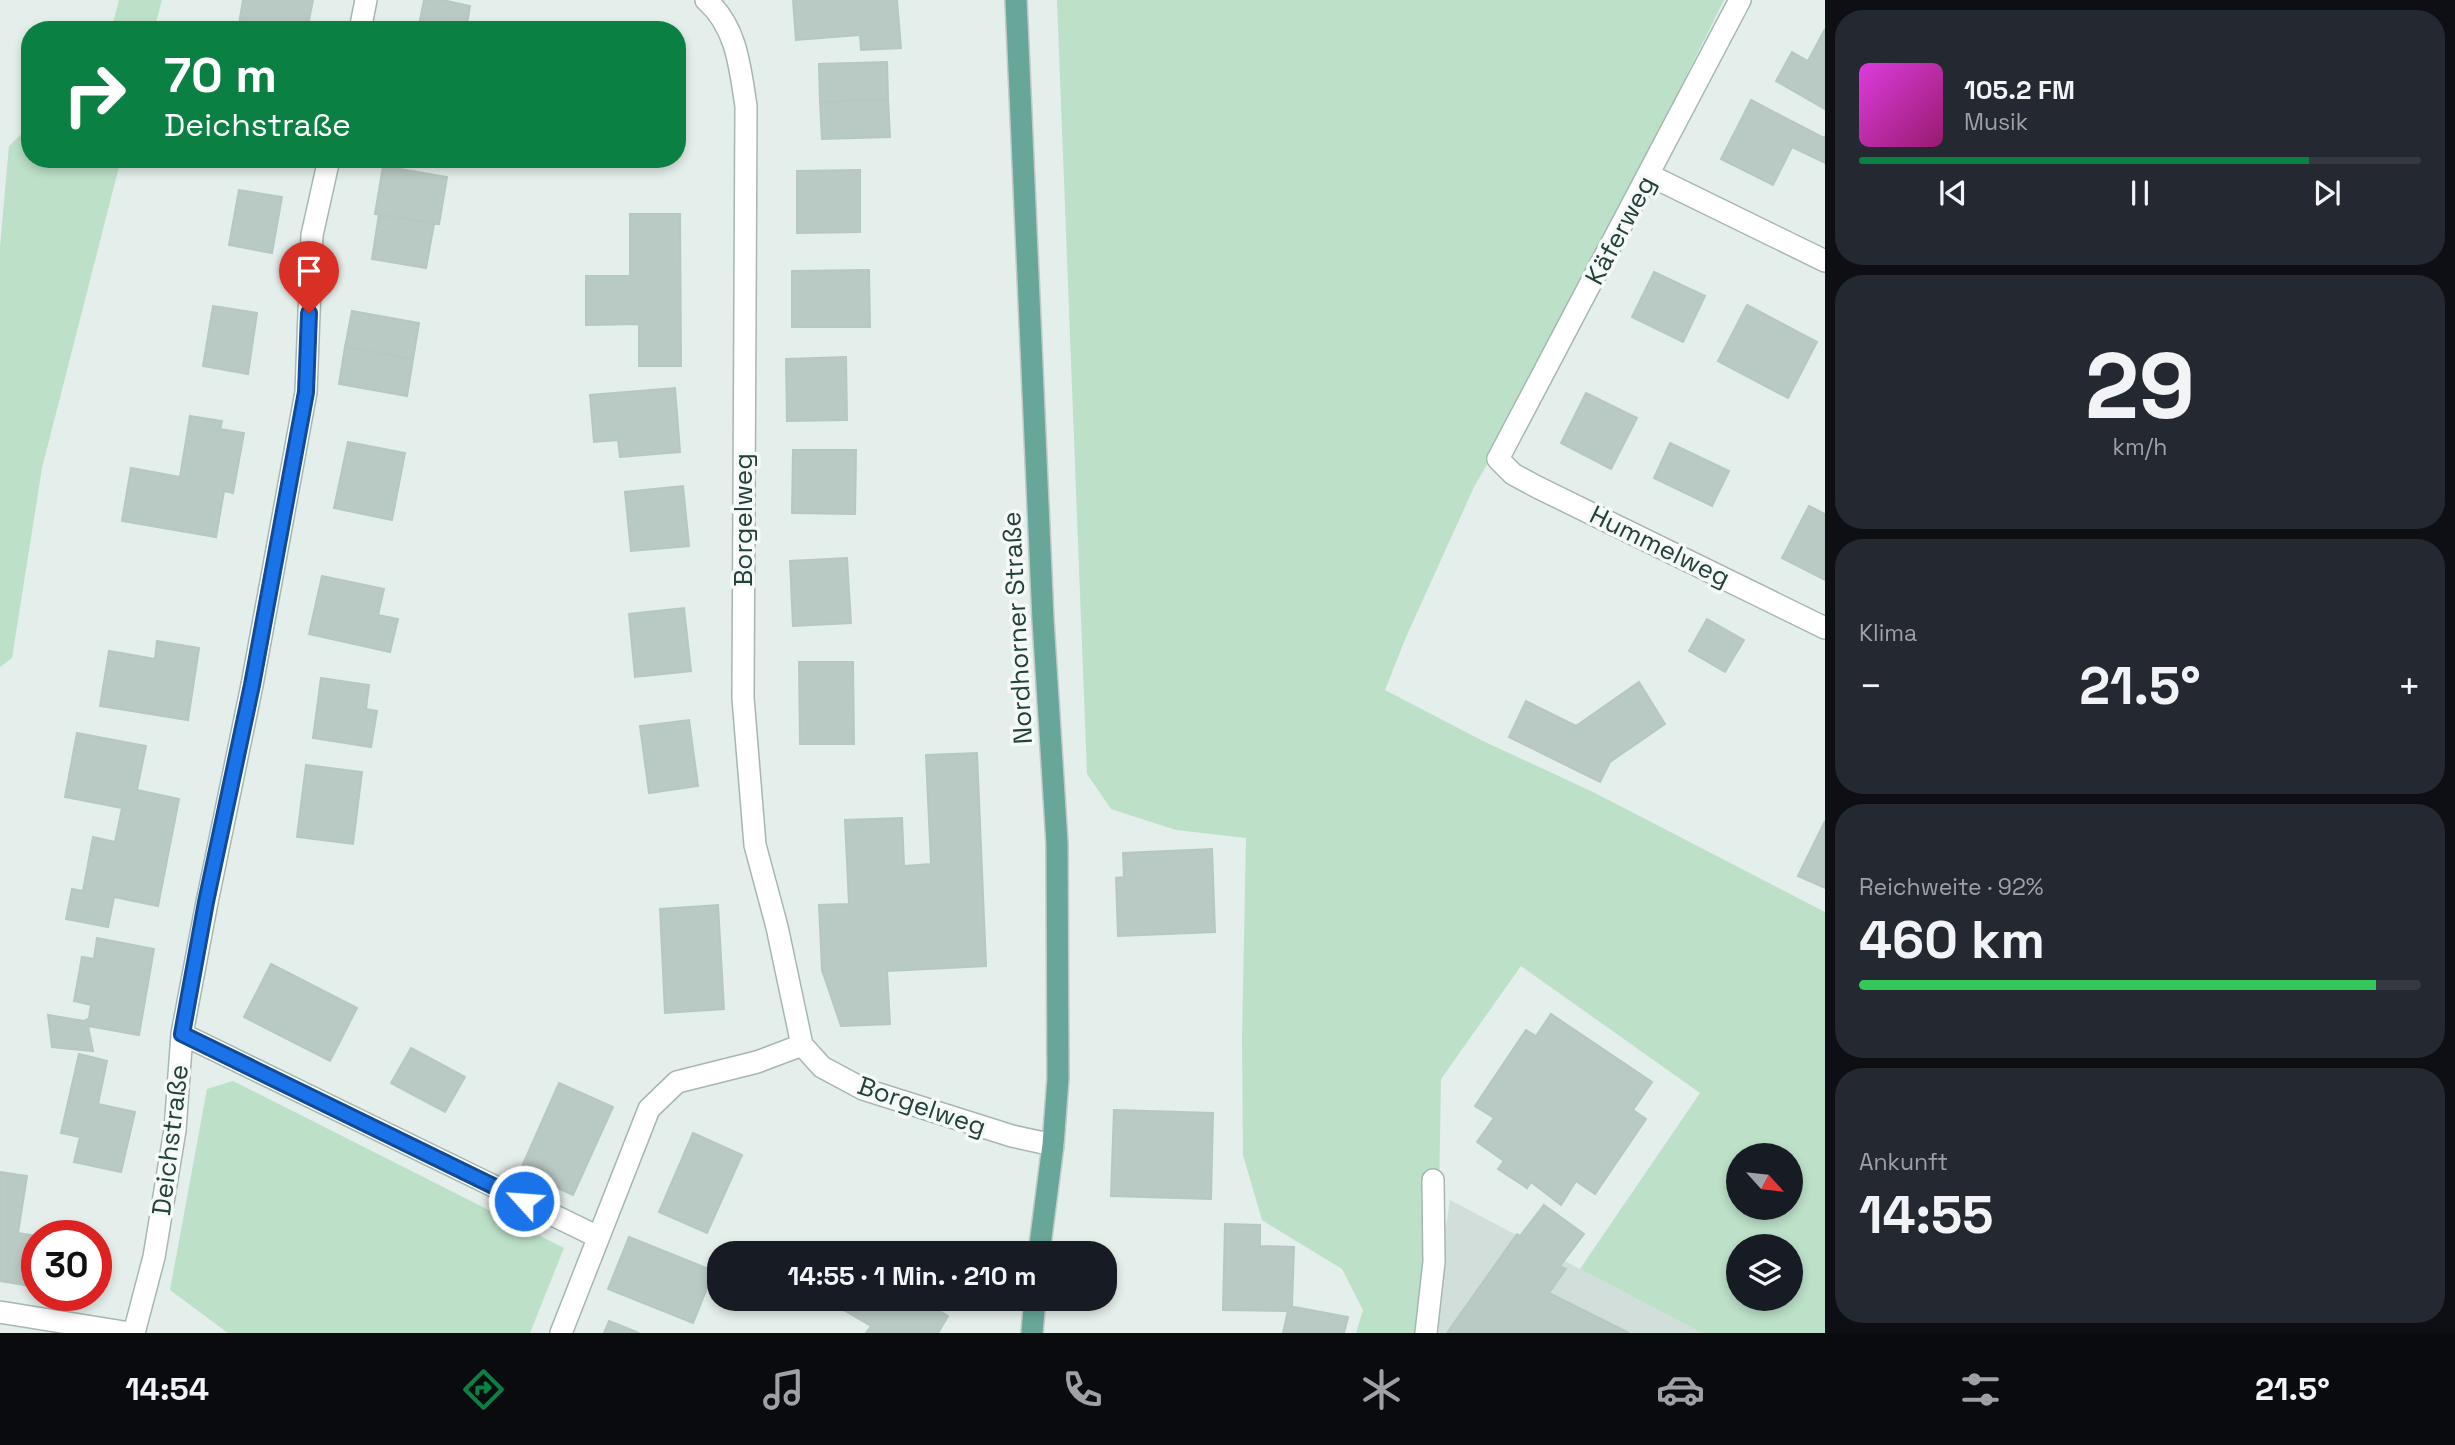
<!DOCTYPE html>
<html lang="de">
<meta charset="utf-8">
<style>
:root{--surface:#171b24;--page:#242831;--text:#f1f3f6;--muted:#9ea1a6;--line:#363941;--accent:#0b8043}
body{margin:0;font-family:"Space Grotesk",sans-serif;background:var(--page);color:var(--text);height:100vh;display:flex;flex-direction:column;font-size:26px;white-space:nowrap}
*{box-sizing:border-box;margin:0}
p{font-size:23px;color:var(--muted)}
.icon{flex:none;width:38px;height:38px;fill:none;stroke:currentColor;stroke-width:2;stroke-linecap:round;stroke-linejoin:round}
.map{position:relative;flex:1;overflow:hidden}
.sheet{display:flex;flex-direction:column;gap:10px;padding:10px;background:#0d0f14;width:630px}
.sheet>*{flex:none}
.hud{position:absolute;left:21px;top:21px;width:665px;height:147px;border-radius:28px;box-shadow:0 4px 10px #0003;background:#0b8043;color:#fff;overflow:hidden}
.needle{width:46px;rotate:117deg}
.buttons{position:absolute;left:1726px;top:1143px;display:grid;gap:14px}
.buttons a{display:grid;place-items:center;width:77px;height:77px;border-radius:50%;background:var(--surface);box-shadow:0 4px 10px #0003;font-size:35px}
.speed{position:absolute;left:21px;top:1220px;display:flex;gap:14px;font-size:35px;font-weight:700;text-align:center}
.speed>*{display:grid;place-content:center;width:91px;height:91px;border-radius:50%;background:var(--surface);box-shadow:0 4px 10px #0003;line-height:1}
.speed .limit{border:10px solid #d22;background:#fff;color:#111}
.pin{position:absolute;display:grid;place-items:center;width:60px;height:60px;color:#fff;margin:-72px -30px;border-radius:50% 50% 50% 0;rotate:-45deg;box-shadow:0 0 7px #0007}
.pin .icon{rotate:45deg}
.me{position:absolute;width:77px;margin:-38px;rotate:296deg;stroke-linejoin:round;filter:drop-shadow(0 0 5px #0008)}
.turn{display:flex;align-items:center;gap:24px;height:147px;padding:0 28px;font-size:32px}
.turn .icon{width:91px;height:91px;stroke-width:2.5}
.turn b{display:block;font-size:49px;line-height:60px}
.big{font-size:52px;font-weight:700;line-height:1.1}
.sheet .card{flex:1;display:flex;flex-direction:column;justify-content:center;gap:10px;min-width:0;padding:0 24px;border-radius:28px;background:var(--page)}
.sheet .dial{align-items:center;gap:0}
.dial b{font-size:91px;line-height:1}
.song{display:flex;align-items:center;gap:21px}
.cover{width:84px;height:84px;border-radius:10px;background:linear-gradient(135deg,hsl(300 70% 55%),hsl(320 70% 35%))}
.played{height:7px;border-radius:4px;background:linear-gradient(90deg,var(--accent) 80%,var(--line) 80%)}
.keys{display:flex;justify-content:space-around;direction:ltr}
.heat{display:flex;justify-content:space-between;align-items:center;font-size:38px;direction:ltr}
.charge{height:10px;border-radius:5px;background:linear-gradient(90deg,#34c759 92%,var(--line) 0)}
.trip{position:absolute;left:707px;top:1241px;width:410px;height:70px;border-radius:28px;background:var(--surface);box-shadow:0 4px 10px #0003;font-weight:700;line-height:70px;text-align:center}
.tab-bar{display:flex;height:112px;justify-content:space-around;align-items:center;background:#090b0e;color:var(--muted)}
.tab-bar .icon{width:49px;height:49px}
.tab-bar .on{color:var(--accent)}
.tab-bar b{font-size:32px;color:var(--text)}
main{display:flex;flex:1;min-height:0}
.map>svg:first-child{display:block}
</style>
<main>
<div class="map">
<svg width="1825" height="1333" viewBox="0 0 1825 1333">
<rect width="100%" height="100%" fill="#e4eeea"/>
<path fill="#d2ded9" d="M1450,1200l130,69 122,64h-272z"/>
<path fill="#bce0c8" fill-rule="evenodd" d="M119,0h43l-8,30h-43z
M1057,0h667l-91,183 -140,271 -19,33 -68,150 -21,53 98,51 110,51 232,120v421h-123l-122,-64 120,-176 -179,-127 -80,113 -2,118 -16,136h-67l7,-23 -21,-41 -80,-49 -19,-65 -1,-116 4,-201 -70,-8 -65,-21 -24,-35zM1738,1155h52v53h-52zM1738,1246h52v52h-52z
M30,126v33h91l-79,309 -30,190 -12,9v-420l9,-101z
M233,1081l331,167 -34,85h-302l-58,-43 37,-201z"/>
<path fill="#b9c9c3" stroke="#b6c8c2" stroke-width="2" d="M243,0h70l-6,30h-69z
M424,0h18l28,6 -4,24h-48z
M793,0h104l4,48 -40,2 -1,-15 -64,5z
M1825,29v80l-49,-28 16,-29 16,9z
M887,62l1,37 -68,3 -1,-38z
M888,99l2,38 -68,2 -2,-37z
M1751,100l73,38 1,-2v27l-33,-16 -19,38 -52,-26z
M383,166l64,11 -8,47 -64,-10z
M860,170v62l-63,1v-62z
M239,190l43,7 -10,56 -43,-8z
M379,214l55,10 -8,44 -54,-9z
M630,214h50l1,152h-42v-42l-53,1v-49h44z
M869,270l1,57h-78v-56z
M1654,272l51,24 -22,46 -51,-25z
M1747,305l70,37 -29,56 -70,-37z
M213,306l44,7 -9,61 -45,-8z
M352,311l67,12 -6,36 -68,-12z
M345,347l68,12 -6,37 -68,-12z
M846,357l1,63 -60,1 -1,-62z
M675,388l5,64 -60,5 -2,-17 -24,2 -4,-47z
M1586,393l51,25 -26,51 -50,-26z
M190,416l32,5 -2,8 24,4 -11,60 -9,-2 -8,46 -94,-16 9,-53 49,9z
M348,442l57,11 -13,67 -58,-12z
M1670,443l59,28 -17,35 -58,-28z
M793,450h63l-1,64 -63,-1z
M683,486l6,60 -58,5 -6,-59z
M1809,506l16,8v66l-43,-22z
M847,558l4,65 -58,3 -3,-65z
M322,576l62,13 -6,26 20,4 -8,33 -81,-18z
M684,608l7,63 -56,6 -6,-63z
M1707,619l37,21 -19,32 -36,-21z
M157,641l42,7 -11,72 -88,-14 9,-55 46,8z
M799,662h54l1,82h-54z
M321,678l48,7 -3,24 11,2 -6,36 -58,-9z
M1639,682l26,42 -55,38 -10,20 -91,-45 17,-36 50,25z
M689,720l9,66 -49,7 -9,-67z
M77,733l69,13 -9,44 42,9 -21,107 -44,-9 -6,30 -42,-8 6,-30 11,2 10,-54 22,5 7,-34 -57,-11z
M977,753l9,213 -99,5 3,53 -49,2 -19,-56 -3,-65 30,-1 -4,-84 57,-2 2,48 27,-2 -5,-109z
M306,765l56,7 -9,72 -56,-7z
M1825,821v67l-27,-12z
M1212,849l3,83 -97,4 -2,-58 8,-1 -1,-24z
M718,905l6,104 -59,4 -5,-104z
M97,938l57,11 -15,86 -51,-9 5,25 -41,-4 -4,-32 36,6 5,-3 2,-13 -17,-4 8,-44 12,2z
M271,964l86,44 -27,53 -86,-44z
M1551,1014l101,68 -19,28 13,9 -51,75 -19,-13 -15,24 -30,-23 -4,6 -29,-19 6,-8 -27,-19 17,-24 -19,-12 51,-76 10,6z
M411,1048l54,29 -20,35 -54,-29z
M79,1054l28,7 -9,43 37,8 -14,60 -47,-10 6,-25 -19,-4z
M559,1083l54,24 -40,88 -53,-24z
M1114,1110l99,3 -2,86 -100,-3z
M693,1133l49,22 -35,78 -48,-21z
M0,1172l27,4 -9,57 19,3v51l-37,-6z
M1544,1205l40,29 -24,32 6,3 -17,24 80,40h-182l70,-99 3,2z
M1225,1224l35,1v21l34,1 -2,59h-3l-2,5 -64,-1z
M629,1237l85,34 -21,52 -85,-34z
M823,1298h94l31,18 -10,17h-72l5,-7z
M1289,1306l59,11 -4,16h-61z
M609,1321l30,12h-35z"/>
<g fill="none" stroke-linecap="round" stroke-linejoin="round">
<defs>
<path id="minor" d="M706,0c31,27 34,68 40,106l-3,592 12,147 22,82 25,118 20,22 41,22 149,47 41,9
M1740,0l-242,459 15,15 24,13 288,141
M360,30l6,-30
M1649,175l176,86
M182,1034l416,203
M0,1312l130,21
M134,1333l20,-76 21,-127 7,-96 25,-132 45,-217 54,-293 6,-157 17,-76
M561,1333l88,-224 28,-27 80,-20 45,-17
M1426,1333l8,-71 -1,-82"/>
<path id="major" d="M1016,0l27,620 14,223 1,236 -5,66 -14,108
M1032,1333l3,-35"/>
</defs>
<use href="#minor" stroke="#a6b7b2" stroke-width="24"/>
<use href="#major" stroke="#c1cac8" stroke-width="24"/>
<use href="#minor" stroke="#fff" stroke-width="21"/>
<use href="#major" stroke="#67a699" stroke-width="21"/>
</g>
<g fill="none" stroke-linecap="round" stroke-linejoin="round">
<defs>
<path id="route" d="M309,313l-3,79 -54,293 -46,217 -24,132 342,167"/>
</defs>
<use href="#route" stroke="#114b97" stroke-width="18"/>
<use href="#route" stroke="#1a73e8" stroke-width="12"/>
</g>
<g text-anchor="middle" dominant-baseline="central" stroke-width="7" stroke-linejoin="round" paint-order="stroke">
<g font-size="26" fill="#22413a" stroke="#f5faf8">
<text transform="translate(1620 230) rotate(-62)">Käferweg</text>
<text transform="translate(743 520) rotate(-90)">Borgelweg</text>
<text transform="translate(1660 546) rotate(26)">Hummelweg</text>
<text transform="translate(1017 628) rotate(-93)">Nordhorner Straße</text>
<text transform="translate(922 1106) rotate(19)">Borgelweg</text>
<text transform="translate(170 1140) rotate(-83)">Deichstraße</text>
</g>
</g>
</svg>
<div class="buttons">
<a><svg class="needle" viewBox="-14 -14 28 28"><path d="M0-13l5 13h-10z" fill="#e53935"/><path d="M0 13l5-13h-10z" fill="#9ea1a6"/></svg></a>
<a><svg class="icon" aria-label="layers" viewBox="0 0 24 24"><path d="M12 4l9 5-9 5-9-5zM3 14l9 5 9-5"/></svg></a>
</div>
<div class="speed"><div class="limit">30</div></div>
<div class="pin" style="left:309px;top:313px;background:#d93025"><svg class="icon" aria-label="arrive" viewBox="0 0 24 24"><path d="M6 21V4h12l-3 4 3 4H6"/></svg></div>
<svg class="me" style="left:524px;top:1201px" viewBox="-20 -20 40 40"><circle r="17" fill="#1a73e8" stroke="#fff" stroke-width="3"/><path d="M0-11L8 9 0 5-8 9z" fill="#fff"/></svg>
<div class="trip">14:55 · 1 Min. · 210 m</div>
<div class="hud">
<div class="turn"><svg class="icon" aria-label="right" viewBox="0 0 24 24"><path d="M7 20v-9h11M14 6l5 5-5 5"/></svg><div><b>70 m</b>Deichstraße</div></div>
</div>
</div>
<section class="sheet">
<div class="card">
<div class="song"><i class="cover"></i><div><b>105.2 FM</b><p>Musik</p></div></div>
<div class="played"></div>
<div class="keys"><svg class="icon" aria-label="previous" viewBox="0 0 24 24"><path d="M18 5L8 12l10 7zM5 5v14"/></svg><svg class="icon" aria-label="pause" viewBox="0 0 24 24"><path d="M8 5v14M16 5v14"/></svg><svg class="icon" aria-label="next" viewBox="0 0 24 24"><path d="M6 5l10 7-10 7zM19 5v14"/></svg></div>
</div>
<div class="card dial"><b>29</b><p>km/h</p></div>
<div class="card"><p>Klima</p>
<div class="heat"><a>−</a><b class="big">21.5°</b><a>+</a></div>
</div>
<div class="card"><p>Reichweite · 92%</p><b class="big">460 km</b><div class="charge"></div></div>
<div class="card"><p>Ankunft</p><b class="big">14:55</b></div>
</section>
</main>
<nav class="tab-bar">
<b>14:54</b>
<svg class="icon on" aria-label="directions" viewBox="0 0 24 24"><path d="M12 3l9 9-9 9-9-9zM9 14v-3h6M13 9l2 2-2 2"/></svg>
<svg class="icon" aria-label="music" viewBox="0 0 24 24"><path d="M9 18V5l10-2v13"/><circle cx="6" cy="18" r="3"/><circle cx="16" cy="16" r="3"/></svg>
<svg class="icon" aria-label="phone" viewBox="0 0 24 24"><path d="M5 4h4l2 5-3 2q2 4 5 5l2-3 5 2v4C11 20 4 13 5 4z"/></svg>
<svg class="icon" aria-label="climate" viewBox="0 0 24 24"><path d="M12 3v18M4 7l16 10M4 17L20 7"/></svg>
<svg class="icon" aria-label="car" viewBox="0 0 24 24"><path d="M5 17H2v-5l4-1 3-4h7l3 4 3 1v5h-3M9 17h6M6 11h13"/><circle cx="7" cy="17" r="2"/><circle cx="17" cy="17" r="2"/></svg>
<svg class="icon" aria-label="filters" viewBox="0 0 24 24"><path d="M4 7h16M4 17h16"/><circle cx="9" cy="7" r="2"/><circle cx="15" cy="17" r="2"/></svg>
<b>21.5°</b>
</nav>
